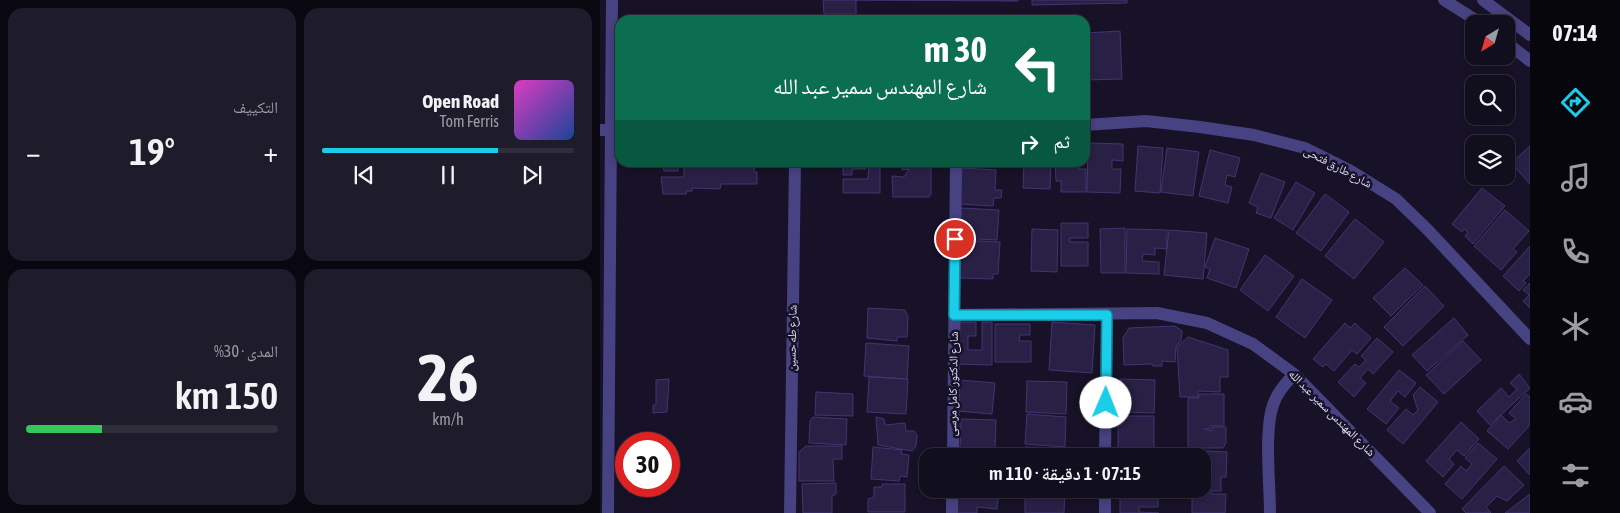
<!DOCTYPE html>
<html lang="ar">
<meta charset="utf-8">
<style>
:root{--surface:#110e1d;--page:#1e1c2a;--text:#f1f3f6;--muted:#9c9ca4;--line:#302e3b;--accent:#1bcde9}
body{margin:0;font-family:"Asap Condensed","Noto Naskh Arabic",sans-serif;background:var(--page);color:var(--text);direction:rtl;height:100vh;display:flex;flex-direction:column;font-size:19px;white-space:nowrap}
*{box-sizing:border-box;margin:0}
p{font-size:16px;color:var(--muted)}
.icon{flex:none;width:28px;height:28px;fill:none;stroke:currentColor;stroke-width:2;stroke-linecap:round;stroke-linejoin:round}
.map{position:relative;flex:1;overflow:hidden;direction:ltr}
.details{display:flex;flex-direction:column;gap:8px;padding:8px;background:#090810;width:600px}
.details>*{flex:none}
.guide{position:absolute;left:15px;top:15px;width:475px;height:152px;border-radius:15px;box-shadow:0 2px 8px #0003,0 0 0 1px var(--line);direction:rtl;background:#0b6e4f;color:#fff;overflow:hidden}
.needle{width:32px;rotate:217deg}
.tools{position:absolute;left:865px;top:15px;display:grid;gap:10px}
.tools a{display:grid;place-items:center;width:50px;height:50px;border-radius:10px;background:var(--surface);box-shadow:0 2px 8px #0003,0 0 0 1px var(--line);font-size:25px}
.speed{position:absolute;left:15px;top:432px;display:flex;gap:10px;font-size:25px;font-weight:700;text-align:center}
.speed>*{display:grid;place-content:center;width:65px;height:65px;border-radius:50%;background:var(--surface);box-shadow:0 2px 8px #0003,0 0 0 1px var(--line);line-height:1}
.speed .limit{border:8px solid #d22;background:#fff;color:#111}
.pin{position:absolute;display:grid;place-items:center;width:42px;height:42px;color:#fff;margin:-21px;border:2px solid #fff;border-radius:50%;box-shadow:0 1px 5px #0007}
.me{position:absolute;width:55px;margin:-28px;rotate:1deg;stroke-linejoin:round;filter:drop-shadow(0 0 4px #0008)}
.turn{display:flex;align-items:center;gap:18px;height:105px;padding:0 20px;font-size:22px}
.turn .icon{width:65px;height:65px;stroke-width:2.5}
.turn b{display:block;font-size:35px;line-height:42px}
.then{display:flex;align-items:center;height:48px;padding:0 20px;background:#0003;gap:10px;font-size:19px}
.big{font-size:38px;font-weight:600;line-height:1.1}
.details .tile{flex:1;display:flex;flex-direction:column;justify-content:center;gap:8px;min-width:0;padding:0 18px;border-radius:15px;background:var(--page)}
.details .dial{align-items:center;gap:0}
.dial b{font-size:65px;line-height:1}
.song{display:flex;align-items:center;gap:15px}
.cover{width:60px;height:60px;border-radius:8px;background:linear-gradient(135deg,hsl(310 70% 55%),hsl(220 70% 35%))}
.played{height:5px;border-radius:2px;background:linear-gradient(90deg,var(--accent) 70%,var(--line) 70%)}
.keys{display:flex;justify-content:space-around;direction:ltr}
.heat{display:flex;justify-content:space-between;align-items:center;font-size:28px;direction:ltr}
.charge{height:8px;border-radius:4px;background:linear-gradient(90deg,#34c759 30%,var(--line) 0)}
.details .tiles{flex:1;display:grid;gap:8px;grid-template-columns:repeat(2,1fr)}
.trip{position:absolute;left:319px;top:448px;width:292px;height:50px;border-radius:15px;background:var(--surface);box-shadow:0 2px 8px #0003,0 0 0 1px var(--line);font-weight:600;line-height:50px;text-align:center;direction:rtl}
main{display:flex;flex:1;min-height:0}
.menu{display:flex;flex-direction:column;width:90px;justify-content:space-around;align-items:center;background:#07060c;color:var(--muted)}
.menu .icon{width:35px;height:35px}
.menu .selected{color:var(--accent)}
.menu b{font-size:22px;color:var(--text)}
.map>svg:first-child{display:block}
</style>
<main>
<nav class="menu">
<b>07:14</b>
<svg class="icon selected" aria-label="directions" viewBox="0 0 24 24"><path d="M12 3l9 9-9 9-9-9zM9 14v-3h6M13 9l2 2-2 2"/></svg>
<svg class="icon" aria-label="music" viewBox="0 0 24 24"><path d="M9 18V5l10-2v13"/><circle cx="6" cy="18" r="3"/><circle cx="16" cy="16" r="3"/></svg>
<svg class="icon" aria-label="phone" viewBox="0 0 24 24"><path d="M5 4h4l2 5-3 2q2 4 5 5l2-3 5 2v4C11 20 4 13 5 4z"/></svg>
<svg class="icon" aria-label="climate" viewBox="0 0 24 24"><path d="M12 3v18M4 7l16 10M4 17L20 7"/></svg>
<svg class="icon" aria-label="car" viewBox="0 0 24 24"><path d="M5 17H2v-5l4-1 3-4h7l3 4 3 1v5h-3M9 17h6M6 11h13"/><circle cx="7" cy="17" r="2"/><circle cx="17" cy="17" r="2"/></svg>
<svg class="icon" aria-label="filters" viewBox="0 0 24 24"><path d="M4 7h16M4 17h16"/><circle cx="9" cy="7" r="2"/><circle cx="15" cy="17" r="2"/></svg>
</nav>
<div class="map">
<svg width="930" height="513" viewBox="0 0 930 513">
<rect width="100%" height="100%" fill="#171227"/>
<path fill="#292046" stroke="#423570" d="M223,0h195v1l-162,-1v14h-32z
M432,0h95v3l-95,2z
M520,31l2,48 -37,1v-47z
M488,143l35,1v17l-11,-1v9h9l-1,24 -33,-1z
M538,146l25,2 -3,45 -25,-2z
M930,146v38l-19,-21z
M567,148l32,4 -6,44 -32,-4z
M610,150l30,8 -5,19 -8,-2 -2,10 7,2 -4,16 -29,-7z
M75,162l3,2v7h-14l-1,-7 -6,-1z
M155,162l-1,10h3v12h-36l-1,5 -28,-1v3h-5l-1,3h-23l-2,-17h23v-10l-4,-5z
M243,162h23v7h-14v6h-9z
M269,162h11v31h-37v-14h25z
M302,162h29v32l-2,3h-36l-1,-21 12,1 5,-8 -7,1z
M424,162h27l-1,27 -27,-1z
M455,162h24v7h7v23h-25v-11h-5z
M362,168l34,2 -1,20h7l-1,8h-7l-1,8 -33,-2z
M661,173l24,9 -14,36 -15,-5 2,-6 -9,-4z
M696,182l19,11 -22,37 -19,-12z
M882,188l23,18 -32,38 -8,-8 3,-4 -4,-3 -2,3 -10,-8z
M725,194l24,18 -28,39 -25,-18z
M361,208l38,2 -2,30 -37,-2z
M905,210l24,21 -16,18 4,3 -16,18 -27,-24z
M755,219l29,23 -30,37 -29,-23z
M461,223h27v15h-18v4h18v24h-27z
M525,228v45h-24l-1,-44z
M432,229l26,1 -1,42 -26,-1z
M527,229l40,1v19l-12,-1v7l-12,-1 -1,7 17,1v12l-33,-1z
M569,230l38,3 -4,46 -39,-4z
M615,238l34,11 -13,39 -29,-10 3,-9 -5,-2z
M361,240l39,2 -2,32h-5v5l-34,-1z
M930,246v28l-7,7 3,2 -7,8 -16,-15z
M665,255l29,21 -26,35 -28,-21z
M805,268l18,17 -32,31 -18,-18z
M702,279l30,21 -27,38 -29,-21z
M930,283v25l-7,-7 6,-6 -6,-5z
M825,286l19,20 -41,40 -19,-19z
M268,308l37,2 3,7 -1,20h-10v4l-30,-3z
M854,318l14,17 -41,36 -15,-16z
M355,322h21v14h-8v14h14v-28h10v43l-37,-1z
M452,322l43,3 -3,48 -43,-3z
M745,323l5,5 5,-5 16,15 -14,16 -5,-4 -18,21 -8,-7 -3,3 -10,-8z
M395,324h35v11h-10l-1,6h12v21h-36z
M575,326l7,5 -1,10 -5,5 -1,16 -13,-1v5h-9l-1,-2 -28,1 -1,-27 6,-10z
M588,337l40,13v27h-8v15l-22,-1v6h-18l-3,-50z
M777,338l16,14 -20,22 -5,-5 -8,9 6,5 -12,14 -16,-15 17,-18 4,3 7,-7 -5,-4z
M863,341l18,19 -37,34 -18,-19z
M266,343l43,3 -2,33 -43,-3z
M799,370l17,13 -11,14 -7,-6 -8,10 9,7 -13,16 -19,-15z
M919,374l11,14 -40,37 -13,-14 24,-23 8,9 8,-8 -7,-6z
M269,377l39,2 -2,35 -39,-2z
M69,379l-2,33 -14,1v-8h3v-25z
M520,379l35,1 -1,33 -35,-1z
M360,380l35,3 -3,31 -35,-3z
M427,381l40,1 -1,32 -40,-2z
M820,387l18,15 -35,42 -16,-14 19,-21 7,6 5,-5 -5,-15z
M216,392l37,2v22l-38,-1z
M599,394h25v32h-14v3h-6l8,2v-4h14v16l-3,5h-35v-50h11z
M926,394l4,3v28l-22,24 -21,-18 14,-16 8,8 7,-4 -7,-6z
M427,414l39,3 -1,30 -40,-3z
M518,416h36v33h-36z
M213,417l34,2 -1,26 -37,-2 1,-22z
M276,417l8,2 1,6 20,-2 1,8h8l3,4 -1,11 -4,5 -34,-6z
M361,419l35,1 -1,30 -35,-1z
M861,422l18,17 -15,17 -7,-6 -8,9 5,5 -11,13 -17,-16z
M878,443l19,16 -35,40 -17,-15 16,-18 5,5 6,-7 -7,-6z
M206,446h36v13h-9l1,22h-35v-29z
M273,447l29,3 -1,4 8,1 -2,22 -7,-1 -1,5 -28,-2z
M425,447l39,1v8h-40z
M930,448v27l-13,-14z
M585,450l42,2 -1,25h-5v14h-10v3h15l-1,19h-33v-24h10v-33h-17z
M904,466l20,19 -17,16 -10,-5 -11,11 5,6h-25l-4,-4z
M236,483v11l-4,2v17h-29l-1,-29z
M282,484h23v28h-37v-13l6,-2v-10h8z
M27,486h38v6h-37z
M358,489h41l-2,20 -20,-2v6h-21z
M425,489h40l-1,24h-39z
M520,489h38v18h-19v5l20,1h-39z
M930,494v19h-25z"/>
<g fill="none" stroke-linecap="round" stroke-linejoin="round">
<path stroke="#474281" stroke-width="12" d="M844,0l38,24
M883,0l47,35
M906,42l24,19
M485,125l61,-4 54,6 54,8 51,13 46,23 45,28 31,30 103,110
M0,130h20
M354,315l203,-2 50,10 46,21 41,30 136,139
M353,456l3,-294
M505,456l2,-141
M8,513l4,-513
M190,513l5,-351
M352,513v-24
M505,513v-24
M670,513c0,-29 -6,-82 3,-108 4,-12 12,-21 21,-31"/>
</g>
<g fill="none" stroke-linecap="round" stroke-linejoin="round">
<defs>
<path id="route" d="M355,239l-1,76h153l-1,88"/>
</defs>
<use href="#route" stroke="#128597" stroke-width="12"/>
<use href="#route" stroke="#1bcde9" stroke-width="9"/>
</g>
<g text-anchor="middle" dominant-baseline="central" stroke-width="5" stroke-linejoin="round" paint-order="stroke">
<g font-size="12" fill="#e1dcfc" stroke="#171227">
<text transform="translate(738 167) rotate(28)">شارع طارق فتحى</text>
<text transform="translate(192 338) rotate(-89)">شارع طه حسين</text>
<text transform="translate(353 384) rotate(-89)">شارع الدكتور كامل مرسى</text>
<text transform="translate(732 413) rotate(45)">شارع المهندس سمير عبد الله</text>
</g>
</g>
</svg>
<div class="tools">
<a><svg class="needle" viewBox="-14 -14 28 28"><path d="M0-13l5 13h-10z" fill="#e53935"/><path d="M0 13l5-13h-10z" fill="#9c9ca4"/></svg></a>
<a><svg class="icon" aria-label="search" viewBox="0 0 24 24"><circle cx="10" cy="10" r="6"/><path d="M15 15l6 6"/></svg></a>
<a><svg class="icon" aria-label="layers" viewBox="0 0 24 24"><path d="M12 4l9 5-9 5-9-5zM3 14l9 5 9-5"/></svg></a>
</div>
<div class="speed"><div class="limit">30</div></div>
<div class="pin" style="left:355px;top:239px;background:#d93025"><svg class="icon" aria-label="arrive" viewBox="0 0 24 24"><path d="M6 21V4h12l-3 4 3 4H6"/></svg></div>
<svg class="me" style="left:506px;top:403px" viewBox="-20 -20 40 40"><circle r="19" fill="#fff"/><path d="M0-13L10 11 0 6-10 11z" fill="#1bcde9"/></svg>
<div class="trip">07:15 · 1 دقيقة · 110 m</div>
<div class="guide">
<div class="turn"><svg class="icon" aria-label="left" viewBox="0 0 24 24"><path d="M17 20v-9H6M10 6l-5 5 5 5"/></svg><div><b>30 m</b>شارع المهندس سمير عبد الله</div></div>
<div class="then">ثم<svg class="icon" aria-label="right" viewBox="0 0 24 24"><path d="M7 20v-9h11M14 6l5 5-5 5"/></svg></div>
</div>
</div>
<section class="details">
<div class="tiles">
<div class="tile">
<div class="song"><i class="cover"></i><div><b>Open Road</b><p>Tom Ferris</p></div></div>
<div class="played"></div>
<div class="keys"><svg class="icon" aria-label="previous" viewBox="0 0 24 24"><path d="M18 5L8 12l10 7zM5 5v14"/></svg><svg class="icon" aria-label="pause" viewBox="0 0 24 24"><path d="M8 5v14M16 5v14"/></svg><svg class="icon" aria-label="next" viewBox="0 0 24 24"><path d="M6 5l10 7-10 7zM19 5v14"/></svg></div>
</div>
<div class="tile"><p>التكييف</p>
<div class="heat"><a>−</a><b class="big">19°</b><a>+</a></div>
</div>
<div class="tile dial"><b>26</b><p>km/h</p></div>
<div class="tile"><p>المدى · 30%</p><b class="big">150 km</b><div class="charge"></div></div>
</div>
</section>
</main>
